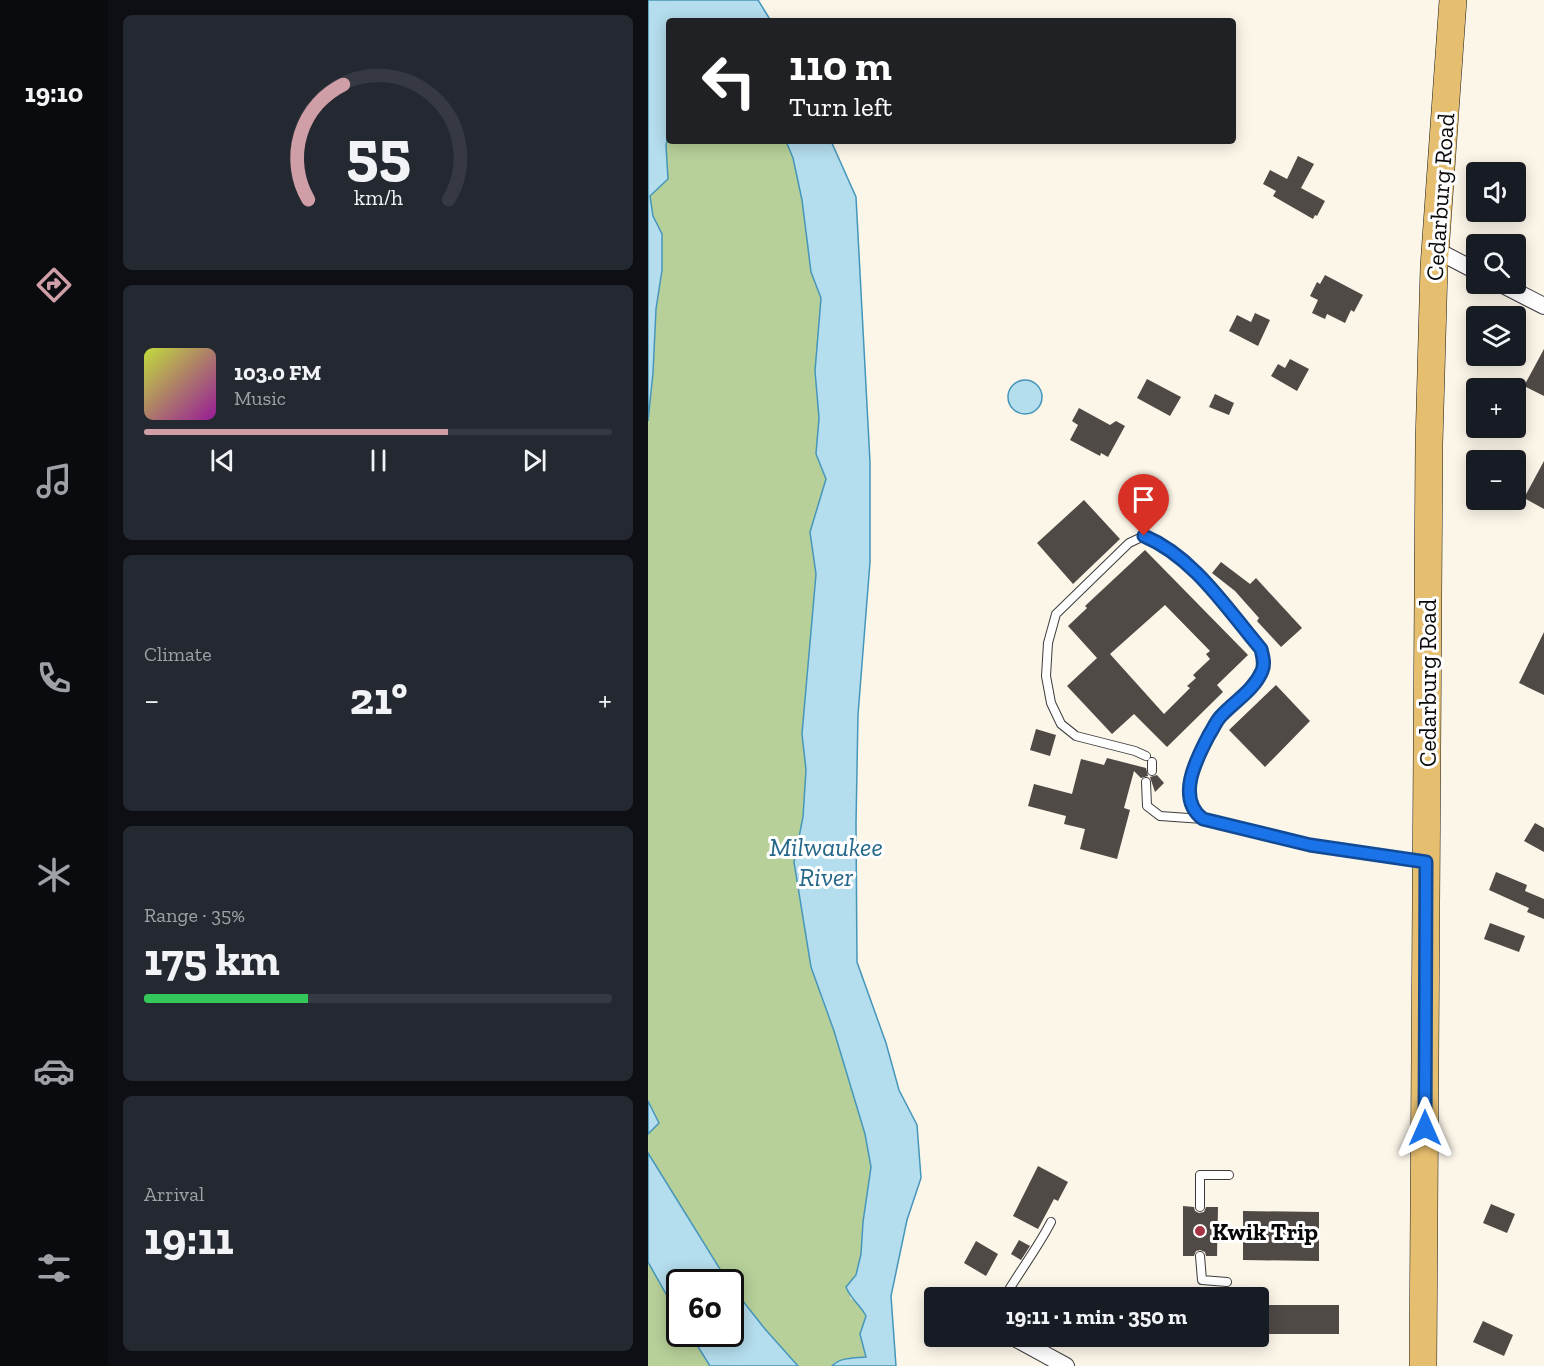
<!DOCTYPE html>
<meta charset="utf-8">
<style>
:root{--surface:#171b24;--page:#242831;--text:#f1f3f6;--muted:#9ea1a6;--line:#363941;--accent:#cf9ea6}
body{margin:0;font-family:"Zilla Slab",serif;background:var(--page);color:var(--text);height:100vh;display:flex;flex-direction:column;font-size:22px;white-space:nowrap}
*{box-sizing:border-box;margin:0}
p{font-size:20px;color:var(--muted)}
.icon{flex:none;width:33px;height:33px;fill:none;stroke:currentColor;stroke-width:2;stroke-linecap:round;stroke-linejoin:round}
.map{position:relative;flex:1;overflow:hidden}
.drawer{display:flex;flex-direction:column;gap:15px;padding:15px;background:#0d0f14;width:540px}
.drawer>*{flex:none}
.guide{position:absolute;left:18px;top:18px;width:570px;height:126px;border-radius:6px;box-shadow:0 3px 15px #0003;background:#202124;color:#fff;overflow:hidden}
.controls{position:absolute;left:818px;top:162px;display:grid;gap:12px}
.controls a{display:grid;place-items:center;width:60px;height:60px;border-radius:6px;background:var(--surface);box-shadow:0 3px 15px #0003;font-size:30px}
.speed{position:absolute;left:18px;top:1269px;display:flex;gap:12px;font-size:30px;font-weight:700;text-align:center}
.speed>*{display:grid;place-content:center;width:78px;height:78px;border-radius:50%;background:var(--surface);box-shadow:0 3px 15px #0003;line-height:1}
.speed .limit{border:3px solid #111;border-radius:9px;background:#fff;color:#111}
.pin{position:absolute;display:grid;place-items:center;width:51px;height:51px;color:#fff;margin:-62px -26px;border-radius:50% 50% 50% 0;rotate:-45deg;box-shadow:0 0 6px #0007}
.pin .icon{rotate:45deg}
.me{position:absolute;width:66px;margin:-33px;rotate:0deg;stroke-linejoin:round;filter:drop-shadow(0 0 4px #0008)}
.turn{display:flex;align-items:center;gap:21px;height:126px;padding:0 24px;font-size:27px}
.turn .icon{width:78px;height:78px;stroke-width:2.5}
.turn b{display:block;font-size:42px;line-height:51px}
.big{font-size:45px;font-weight:700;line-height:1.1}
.drawer .widget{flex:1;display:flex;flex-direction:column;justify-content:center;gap:9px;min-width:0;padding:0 21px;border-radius:9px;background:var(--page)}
.drawer .dial{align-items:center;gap:0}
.dial svg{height:156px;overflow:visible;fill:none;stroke:var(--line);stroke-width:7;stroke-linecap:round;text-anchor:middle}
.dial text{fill:var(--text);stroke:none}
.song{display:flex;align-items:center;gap:18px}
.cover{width:72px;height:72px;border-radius:9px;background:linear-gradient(135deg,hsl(70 70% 55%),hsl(300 70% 35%))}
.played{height:6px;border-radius:3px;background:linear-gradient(90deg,var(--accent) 65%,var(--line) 65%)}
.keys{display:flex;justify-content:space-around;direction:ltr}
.heat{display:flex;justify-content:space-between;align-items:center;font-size:33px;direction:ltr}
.charge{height:9px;border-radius:4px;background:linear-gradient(90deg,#34c759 35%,var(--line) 0)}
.trip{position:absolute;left:276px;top:1287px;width:345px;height:60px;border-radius:6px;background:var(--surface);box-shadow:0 3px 15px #0003;font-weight:700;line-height:60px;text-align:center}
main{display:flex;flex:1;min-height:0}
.menu{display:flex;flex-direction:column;width:108px;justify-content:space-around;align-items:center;background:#090b0e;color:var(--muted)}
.menu .icon{width:42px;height:42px}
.menu .active{color:var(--accent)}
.menu b{font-size:27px;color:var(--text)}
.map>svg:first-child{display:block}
</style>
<main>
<nav class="menu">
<b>19:10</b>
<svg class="icon active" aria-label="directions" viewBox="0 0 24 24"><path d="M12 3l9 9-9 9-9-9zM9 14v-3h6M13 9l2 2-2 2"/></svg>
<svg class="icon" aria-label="music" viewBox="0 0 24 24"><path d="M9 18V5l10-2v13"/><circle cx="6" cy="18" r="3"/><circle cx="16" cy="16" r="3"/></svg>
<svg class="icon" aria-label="phone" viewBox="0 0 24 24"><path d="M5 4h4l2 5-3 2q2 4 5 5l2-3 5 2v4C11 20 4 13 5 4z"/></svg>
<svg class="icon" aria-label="climate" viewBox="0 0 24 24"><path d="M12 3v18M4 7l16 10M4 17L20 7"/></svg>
<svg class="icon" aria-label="car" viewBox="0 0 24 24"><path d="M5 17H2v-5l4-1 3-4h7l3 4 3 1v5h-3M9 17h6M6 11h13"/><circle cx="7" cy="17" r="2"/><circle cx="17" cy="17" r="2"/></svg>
<svg class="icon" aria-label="filters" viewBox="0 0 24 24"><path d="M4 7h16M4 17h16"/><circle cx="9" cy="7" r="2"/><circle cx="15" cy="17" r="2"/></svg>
</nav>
<section class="drawer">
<div class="widget dial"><svg viewBox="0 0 100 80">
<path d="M14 69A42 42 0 1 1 86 69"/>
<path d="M14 69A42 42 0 0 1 32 10" stroke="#cf9ea6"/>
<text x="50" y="56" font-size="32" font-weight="700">55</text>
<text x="50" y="72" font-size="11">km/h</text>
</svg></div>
<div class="widget">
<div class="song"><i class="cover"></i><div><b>103.0 FM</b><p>Music</p></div></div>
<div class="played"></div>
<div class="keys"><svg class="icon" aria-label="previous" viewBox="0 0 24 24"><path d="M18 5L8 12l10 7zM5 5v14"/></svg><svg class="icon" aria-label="pause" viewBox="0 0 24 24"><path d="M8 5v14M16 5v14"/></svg><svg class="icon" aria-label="next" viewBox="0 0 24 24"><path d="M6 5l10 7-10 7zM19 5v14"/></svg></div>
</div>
<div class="widget"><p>Climate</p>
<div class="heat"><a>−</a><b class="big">21°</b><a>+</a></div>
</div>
<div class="widget"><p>Range · 35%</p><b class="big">175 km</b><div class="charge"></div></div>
<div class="widget"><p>Arrival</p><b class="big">19:11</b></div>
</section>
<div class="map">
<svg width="896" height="1366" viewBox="0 0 896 1366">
<rect width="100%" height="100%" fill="#fcf6e9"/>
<path fill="#b7d099" d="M21,131v10h117l7,17 9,42 9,72 10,26 -6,73 4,47 -3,36 10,25 -16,53 6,42 -14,160 5,36 -4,47 -9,45 27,135 13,34 31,103 6,33 -8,55 -2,32 -11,44 10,6 6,12 -6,18 6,23 -31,5 -3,4h-34l-33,-37 -34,-43 -1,-4h-2l-80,-129v-19l11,-12 -11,-21v-680l5,-48 3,-64 6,-39v-36l-9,-18 -3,-20 18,-17 -2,-34z
M0,1262l31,55 1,17h10l20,32h-62z"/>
<path fill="#b4dded" stroke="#4596ba" stroke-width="1.5" d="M0,0h110l13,21h-102v110l-3,14 2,34 -18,17 3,20 9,18v36l-6,39 -3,64 -5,48z
M138,141h45l25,56 14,265v100l-12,153 -2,109 1,138 29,81 13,47 18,35 4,53 -14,42 -16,76 5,70h-64c8,-9 23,-8 34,-9l-6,-23 6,-18c-6,-12 -15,-16 -20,-29l10,-12 5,-21 2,-32 8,-55 -6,-33 -31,-103 -23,-64 -17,-105 9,-45 3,-47 -4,-36 14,-160 -6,-42 16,-53 -10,-25 3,-36 -4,-47 6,-73 -10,-26 -9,-72 -9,-42z
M360 397a17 17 0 1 1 34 0a17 17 0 1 1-34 0Z
M0,1101l11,22 -11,11z
M0,1153l80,129h-48l-1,35 -31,-55z
M83,1286l34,43 33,37h-88l-20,-32h40z"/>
<path fill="#504a47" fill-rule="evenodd" d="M650,156l16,8 -13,24 24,13 -8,15 -2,-1 -2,4 -40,-23 3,-5 -13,-7 7,-14 17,9z
M677,275l38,20 -9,17 -3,-2 -6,13 -18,-9 -2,5 -13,-6 6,-13 -8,-4 7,-14 3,2z
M607,313l15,7 -12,26 -29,-15 8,-16 14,7z
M896,349v47l-20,-10z
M642,359l19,10 -12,22 -26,-15 7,-12 7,4z
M499,379l34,18 -11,19 -33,-18z
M567,394l19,9 -5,12 -20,-8z
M431,408l31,17 6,-4 9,5 -17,31 -7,-4 -1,3 -30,-16 8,-15 -6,-4z
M896,461v48l-20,-11z
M436,500l36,39 -47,45 -36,-41z
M497,550l103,105 -31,30 6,7 -56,55 -33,-33 -22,20 -45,-48 30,-28 -29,-32 19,-18 -2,-2zM517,605l45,46 -4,3 4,5 -17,16 3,3 -9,8 3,2 -26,26 -54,-60z
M573,562l29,22 6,-6 46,50 -21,19 -24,-26 2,-3 -24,-27 -23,-18z
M896,632v63l-25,-12z
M628,685l34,36 -45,46 -36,-37z
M388,729l20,6 -6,21 -20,-6z
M459,758l39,10 2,8 -7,2 -7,-7 -10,37 6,2 -13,49 -37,-10 5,-20 -21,-5 2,-8 -38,-10 6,-22 38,10 9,-35 23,6z
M509,775l7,8 -9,9 -5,-15z
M887,823l9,5v24l-20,-11z
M848,872l31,13 -2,6 19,8v20l-17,-7 2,-4 -40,-18z
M842,923l35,13 -6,16 -35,-13z
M390,1166l30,16 -10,19 -4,-2 -16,30 -25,-13z
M843,1204l24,10 -8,19 -24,-10z
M535,1206l11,1 1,4 4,2 5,-1 2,-5h12l-1,49h-11l-1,-4 -5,-2 -4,1 -2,5h-11z
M595,1211l76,1v49l-76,-1z
M371,1240l11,6 -9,14 -10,-6z
M328,1241l22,13 -12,22 -22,-13z
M610,1305h81v29h-81z
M835,1321l30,14 -9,21 -31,-14z"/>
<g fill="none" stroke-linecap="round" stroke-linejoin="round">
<defs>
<path id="service" d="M504,762v9
M498,782l1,24 13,10 43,3c-31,-23 -1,-76 16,-100 16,-24 54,-34 42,-70 -34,-40 -67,-92 -117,-113l-15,7 -73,71 -8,29 -2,33 5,27 10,21 15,12 59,15 11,5
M555,819l107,26 113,17
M552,1207v-32h29
M552,1256l2,24 25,2
M356,1298c15,-26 33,-49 47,-76"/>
<path id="minor" d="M788,250l40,21
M853,284l43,22
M363,1336l55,30"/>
<path id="primary" d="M775,1366l6,-922 5,-177 19,-267"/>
</defs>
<use href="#service" stroke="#3c3c3c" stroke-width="10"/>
<use href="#minor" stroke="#3c3c3c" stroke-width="18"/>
<use href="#primary" stroke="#1a1a1a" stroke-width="28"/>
<use href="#service" stroke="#fff" stroke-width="8"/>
<use href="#minor" stroke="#fff" stroke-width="16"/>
<use href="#primary" stroke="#e6be6f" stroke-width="27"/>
</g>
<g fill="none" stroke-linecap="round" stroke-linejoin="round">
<defs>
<path id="route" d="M496,536c50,21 83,73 117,113 2,8 4,15 1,22 -8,19 -27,30 -41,45 -5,5 -8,13 -12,19 -12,23 -34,63 -6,84l107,26 116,17 -1,266"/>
</defs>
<use href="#route" stroke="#114b97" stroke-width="15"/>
<use href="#route" stroke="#1a73e8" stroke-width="10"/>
</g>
<circle fill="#a63545" stroke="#fff" stroke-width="2" cx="552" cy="1231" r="6"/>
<g text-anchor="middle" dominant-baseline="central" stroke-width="6" stroke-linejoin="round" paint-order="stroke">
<g font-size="24" fill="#090909" stroke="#fff">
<text transform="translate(792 197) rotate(-86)">Cedarburg Road</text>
<text transform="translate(779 683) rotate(-90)">Cedarburg Road</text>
</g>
<g font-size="24" font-weight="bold" fill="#090909" stroke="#fff" text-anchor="start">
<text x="564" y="1231">Kwik Trip</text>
</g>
<g font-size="26" font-style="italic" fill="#256789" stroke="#fff">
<text x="178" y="847">Milwaukee<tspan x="178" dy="30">River</tspan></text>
</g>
</g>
</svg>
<div class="controls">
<a><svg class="icon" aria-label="sound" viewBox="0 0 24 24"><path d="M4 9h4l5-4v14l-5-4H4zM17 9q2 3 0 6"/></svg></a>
<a><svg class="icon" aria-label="search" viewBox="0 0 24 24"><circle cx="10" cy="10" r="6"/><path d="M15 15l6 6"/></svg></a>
<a><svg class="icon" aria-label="layers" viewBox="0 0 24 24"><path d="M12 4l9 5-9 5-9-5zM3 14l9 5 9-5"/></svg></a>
<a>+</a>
<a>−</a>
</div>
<div class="speed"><div class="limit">60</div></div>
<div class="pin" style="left:496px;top:536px;background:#d93025"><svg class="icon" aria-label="arrive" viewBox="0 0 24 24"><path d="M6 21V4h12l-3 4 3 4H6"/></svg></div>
<svg class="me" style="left:777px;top:1128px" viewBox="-20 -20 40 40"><path d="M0-17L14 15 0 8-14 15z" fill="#1a73e8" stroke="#fff" stroke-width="4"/></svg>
<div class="trip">19:11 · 1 min · 350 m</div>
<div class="guide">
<div class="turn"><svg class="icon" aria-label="left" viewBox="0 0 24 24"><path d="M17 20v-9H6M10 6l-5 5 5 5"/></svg><div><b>110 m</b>Turn left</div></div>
</div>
</div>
</main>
